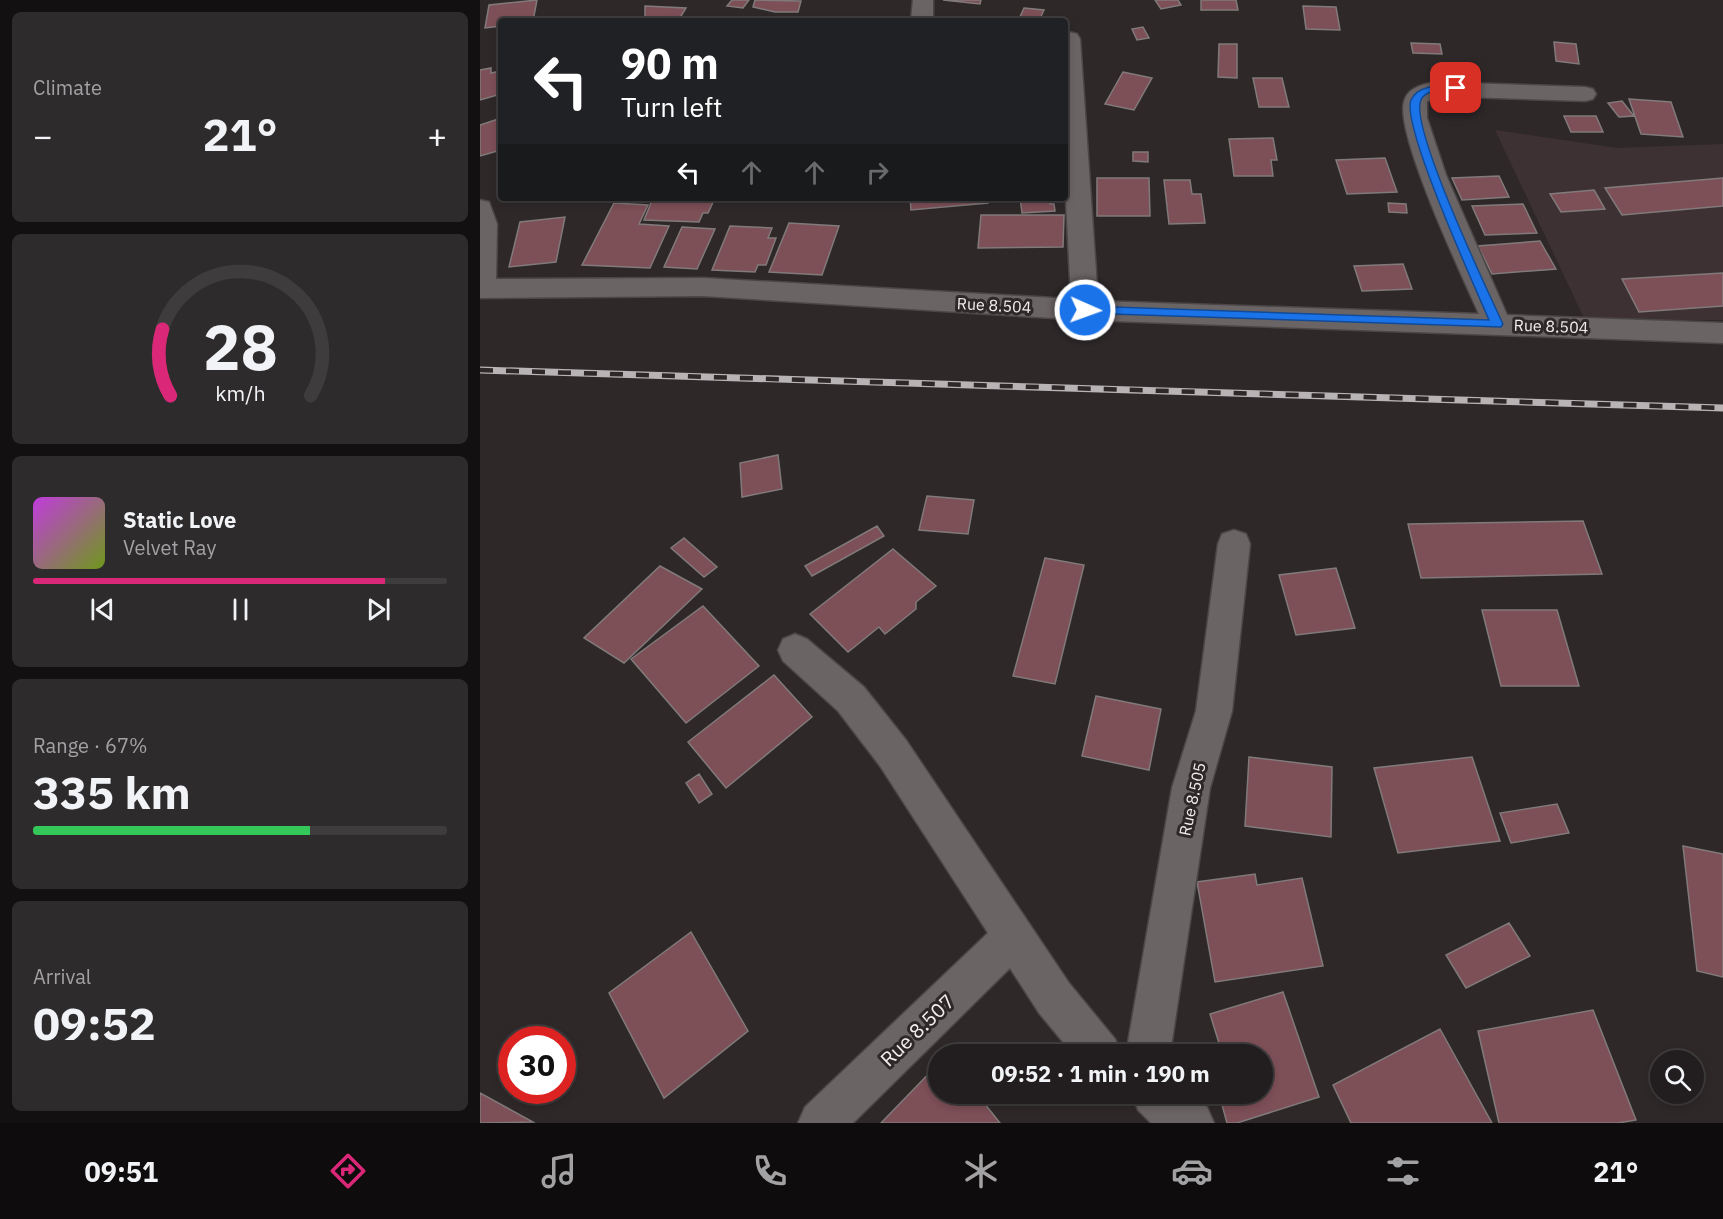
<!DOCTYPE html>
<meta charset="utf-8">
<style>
:root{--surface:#221e1f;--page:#2e2b2c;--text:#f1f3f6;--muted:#a2a2a4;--line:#3f3c3d;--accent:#db2777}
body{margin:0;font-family:"IBM Plex Sans",sans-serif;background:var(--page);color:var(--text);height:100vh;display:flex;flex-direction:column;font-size:22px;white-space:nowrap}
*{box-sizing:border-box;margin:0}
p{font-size:20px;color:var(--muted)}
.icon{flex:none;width:33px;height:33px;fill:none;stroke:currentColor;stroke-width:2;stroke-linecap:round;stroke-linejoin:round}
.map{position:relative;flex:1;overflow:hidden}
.drawer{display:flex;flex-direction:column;gap:12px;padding:12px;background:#131011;width:480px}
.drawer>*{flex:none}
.banner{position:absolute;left:18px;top:18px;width:570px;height:183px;border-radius:6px;box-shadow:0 3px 9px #0003,0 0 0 2px var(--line);background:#202124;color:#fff;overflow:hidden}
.controls{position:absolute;left:1170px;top:1050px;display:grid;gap:12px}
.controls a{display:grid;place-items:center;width:54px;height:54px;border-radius:50%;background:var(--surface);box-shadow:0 3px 9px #0003,0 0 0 2px var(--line);font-size:30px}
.speed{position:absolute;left:18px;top:1026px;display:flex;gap:12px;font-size:30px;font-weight:700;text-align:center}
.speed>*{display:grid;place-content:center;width:78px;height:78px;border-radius:50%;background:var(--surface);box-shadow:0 3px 9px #0003,0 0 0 2px var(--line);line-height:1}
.speed .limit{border:9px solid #d22;background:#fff;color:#111}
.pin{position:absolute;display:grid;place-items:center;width:51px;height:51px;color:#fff;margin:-26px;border-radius:12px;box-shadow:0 3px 9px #0006}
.me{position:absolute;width:66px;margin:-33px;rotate:92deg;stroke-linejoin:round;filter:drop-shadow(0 0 4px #0008)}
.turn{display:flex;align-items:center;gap:21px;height:126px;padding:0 24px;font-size:27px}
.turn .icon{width:78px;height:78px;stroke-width:2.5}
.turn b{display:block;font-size:42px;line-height:51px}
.lanes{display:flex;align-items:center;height:57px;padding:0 24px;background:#0003;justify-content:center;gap:30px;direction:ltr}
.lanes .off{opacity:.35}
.big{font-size:45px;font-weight:800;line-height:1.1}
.drawer .widget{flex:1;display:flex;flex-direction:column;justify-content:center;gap:9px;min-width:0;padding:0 21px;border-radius:9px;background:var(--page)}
.drawer .dial{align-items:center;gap:0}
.dial svg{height:156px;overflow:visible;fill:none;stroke:var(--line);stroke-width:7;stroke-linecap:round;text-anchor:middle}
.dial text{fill:var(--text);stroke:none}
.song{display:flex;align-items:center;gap:18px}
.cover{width:72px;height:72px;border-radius:9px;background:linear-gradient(135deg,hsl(290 70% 55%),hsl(80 70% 35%))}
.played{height:6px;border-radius:3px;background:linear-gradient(90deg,var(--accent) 85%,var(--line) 85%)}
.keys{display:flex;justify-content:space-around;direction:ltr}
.heat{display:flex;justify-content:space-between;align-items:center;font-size:33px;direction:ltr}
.charge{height:9px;border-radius:4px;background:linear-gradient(90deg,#34c759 67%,var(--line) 0)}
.trip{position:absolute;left:448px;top:1044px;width:345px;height:60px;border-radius:30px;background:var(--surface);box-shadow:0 3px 9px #0003,0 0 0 2px var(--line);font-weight:800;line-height:60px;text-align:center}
.tab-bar{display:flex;height:96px;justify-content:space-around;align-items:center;background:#0e0c0c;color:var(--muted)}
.tab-bar .icon{width:42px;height:42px}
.tab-bar .active{color:var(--accent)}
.tab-bar b{font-size:27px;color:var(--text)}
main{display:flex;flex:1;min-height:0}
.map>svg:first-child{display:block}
</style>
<main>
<section class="drawer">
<div class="widget"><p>Climate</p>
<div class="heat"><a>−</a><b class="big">21°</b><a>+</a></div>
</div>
<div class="widget dial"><svg viewBox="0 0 100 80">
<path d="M14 69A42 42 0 1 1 86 69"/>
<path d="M14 69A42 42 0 0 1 10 35" stroke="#db2777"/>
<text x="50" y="56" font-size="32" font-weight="700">28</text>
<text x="50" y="72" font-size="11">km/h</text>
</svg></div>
<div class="widget">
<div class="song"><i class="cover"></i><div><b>Static Love</b><p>Velvet Ray</p></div></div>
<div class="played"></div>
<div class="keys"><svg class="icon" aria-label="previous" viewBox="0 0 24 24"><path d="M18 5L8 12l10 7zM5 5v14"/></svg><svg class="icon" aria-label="pause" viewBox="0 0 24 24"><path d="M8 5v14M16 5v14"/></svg><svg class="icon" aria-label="next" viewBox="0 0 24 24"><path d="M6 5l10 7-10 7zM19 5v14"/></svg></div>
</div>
<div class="widget"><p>Range · 67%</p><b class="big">335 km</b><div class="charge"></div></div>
<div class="widget"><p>Arrival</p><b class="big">09:52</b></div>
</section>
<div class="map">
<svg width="1243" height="1123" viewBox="0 0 1243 1123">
<rect width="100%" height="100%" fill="#2e2829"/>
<path fill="#3e3133" d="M1015,130l122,18 106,-4v176h-138z"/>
<path fill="#7d4f57" stroke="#817a7b" stroke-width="1.5" d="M57,0l-4,21h-32v5l-16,2 4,-23z
M252,0h17l-6,8 -16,-2z
M275,0h1l45,1 -3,11h-23l-22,-5z
M463,0h38l-1,4z
M675,0h23l3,5 -20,4z
M721,0h35l2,10h-37z
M165,6l41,2 -8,13h-33z
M823,6l33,1 4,23 -34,-1z
M544,8l20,2 -5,11h-21z
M663,27l6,11 -12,2 -5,-11z
M1074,42l22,2 3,20 -23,-3z
M931,43l29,1 2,10 -29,-1z
M739,44h18v34l-19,-1z
M11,68v5l10,-2v23l-21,6v-30z
M643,72l29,6 -18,32 -29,-6z
M773,78h29l7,29h-30z
M1149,99l42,3 12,35 -42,-3z
M1142,101l12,15 -15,1 -11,-14z
M1084,116h32l7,16h-32z
M21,118v32l-21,6v-31z
M793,138l4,22h-6l2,16h-39l-5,-37z
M653,152h15v10l-15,-1z
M905,158l12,34 -50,2 -11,-34z
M1019,176l10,21 -47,3 -10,-22z
M617,178h52l1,38h-53z
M1243,178v28l-101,9 -17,-27z
M684,180h26l2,14h9l4,29 -36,1z
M1114,190l11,19 -44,3 -11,-18z
M173,198h62l-7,15h-5l-4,9 -55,-2z
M430,198h78v5l-77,7z
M540,198h29l1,6h4l1,7 -33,2z
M134,203l34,2 -9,19 30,2 -19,42 -68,-3z
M908,203l18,1 1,9 -18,-1z
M1043,204l14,29 -52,2 -13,-29z
M501,215h83l-1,32 -85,1z
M85,217l-9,45 -47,5 11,-45z
M309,223l50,3 -17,49 -53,-3z
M250,226l42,2 -4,10h8l-10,27h-8l-3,7 -43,-2z
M202,227l33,2 -18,40 -33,-2z
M1060,241l16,28 -64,5 -14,-28z
M923,264l9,25 -50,2 -8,-25z
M1243,273v33l-84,6 -17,-33z
M298,455l4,34 -40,8 -2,-34z
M447,496l47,4 -6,34 -49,-4z
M1103,521l19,53 -181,4 -13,-54z
M397,526l7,10 -72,40 -7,-10z
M204,538l33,29 -13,10 -33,-29z
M413,549l43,37 -20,16v7l-31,25 -6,-7 -31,25 -38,-38z
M565,558l39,7 -29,119 -42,-8z
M180,566l42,23 -78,74 -40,-25z
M856,568l19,60 -59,7 -17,-60z
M223,606l56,60 -73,57 -55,-64z
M1002,610h75l22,76h-78z
M294,675l38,42 -86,71 -38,-46z
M616,696l65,13 -12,61 -67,-14z
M769,757l83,10 -1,70 -86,-11z
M992,757l28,84 -102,12 -24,-85z
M219,774l13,20 -13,9 -13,-20z
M1077,804l12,29 -58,10 -11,-30z
M1203,846l40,8v123l-26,-6z
M775,874l2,11 45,-7 21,88 -108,16 -18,-100z
M1029,923l21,33 -64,32 -20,-33z
M211,932l57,99 -84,67 -55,-105z
M803,992l36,105 -82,26h-10l-8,-29h44v-40h-45l4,-1 -12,-39z
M1113,1010l43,110 -18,3h-119l-21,-92z
M960,1029l52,94h-141l-18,-38z
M459,1063v31h38l23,29h-119z
M0,1093l53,29 -53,1z"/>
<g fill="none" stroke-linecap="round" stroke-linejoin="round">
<defs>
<path id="minor" d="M433,0h20v21h-22z
M589,32l8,2 3,5 18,262 381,13c-16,-36 -84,-180 -75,-212 3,-14 18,-17 29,-20l152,5 8,2 3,5 -3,5 -8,2 -150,-5 -8,6v16l19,57 61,140 216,8v20l-638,-23 -382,-24 -223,2v-98l9,2 8,22 -1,55 207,-1 368,21 -6,-118v-148z
M754,530l12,4 4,10 -18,167 -22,77 -40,266h-44l46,-266 24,-77 22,-167 4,-10z
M315,634l12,5 57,48 42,53 163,243 46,56 7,15h-49l-34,-41 -29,-45 -157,155h-55l7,-16 183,-174 -108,-167 -42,-55 -55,-50 -5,-11 5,-11z
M652,1094h53l22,13 7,16h-63l-13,-13z"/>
</defs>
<use href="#minor" stroke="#4b4647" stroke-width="3"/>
<use href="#minor" fill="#6b6465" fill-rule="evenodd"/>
<defs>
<path id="rail" d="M0,370l1243,38"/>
</defs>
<use href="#rail" stroke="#b8b4b5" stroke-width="7"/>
<use href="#rail" stroke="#2e2829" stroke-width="4.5" stroke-dasharray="13" stroke-linecap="butt"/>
</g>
<path fill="#1a73e8" stroke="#114b97" stroke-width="1.5" d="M976,85l5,3 -1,2c-12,2 -33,-3 -39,10 -12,25 67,192 82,224l-2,3 -420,-14v-6l4,-1 404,14c-14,-33 -88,-195 -78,-220 7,-16 31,-14 45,-15z"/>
<g text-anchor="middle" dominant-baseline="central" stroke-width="6" stroke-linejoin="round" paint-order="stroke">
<g font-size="16" fill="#f2eeef" stroke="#2e2829">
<text transform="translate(514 305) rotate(3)">Rue 8.504</text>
<text transform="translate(1071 326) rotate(2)">Rue 8.504</text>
<text transform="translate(712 799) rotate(-78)">Rue 8.505</text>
</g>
<g font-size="20" fill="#f2eeef" stroke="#2e2829">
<text transform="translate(437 1030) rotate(-44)">Rue 8.507</text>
</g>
</g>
</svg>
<div class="controls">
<a><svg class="icon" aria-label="search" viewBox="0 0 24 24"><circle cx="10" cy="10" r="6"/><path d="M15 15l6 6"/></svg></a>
</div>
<div class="speed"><div class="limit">30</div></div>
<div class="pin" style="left:976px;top:88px;background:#d93025"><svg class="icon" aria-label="arrive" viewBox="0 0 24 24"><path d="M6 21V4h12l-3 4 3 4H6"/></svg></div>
<svg class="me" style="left:605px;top:310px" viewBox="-20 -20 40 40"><circle r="17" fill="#1a73e8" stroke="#fff" stroke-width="3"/><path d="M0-11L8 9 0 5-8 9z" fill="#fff"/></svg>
<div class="trip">09:52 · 1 min · 190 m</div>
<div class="banner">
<div class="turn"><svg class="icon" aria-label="left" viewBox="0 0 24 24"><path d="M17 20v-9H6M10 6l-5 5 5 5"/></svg><div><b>90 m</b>Turn left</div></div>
<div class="lanes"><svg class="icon" aria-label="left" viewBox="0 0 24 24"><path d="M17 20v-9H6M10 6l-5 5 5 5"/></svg><svg class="icon off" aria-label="ahead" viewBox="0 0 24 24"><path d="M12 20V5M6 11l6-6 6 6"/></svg><svg class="icon off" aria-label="ahead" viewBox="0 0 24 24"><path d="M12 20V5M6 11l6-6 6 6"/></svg><svg class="icon off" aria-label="right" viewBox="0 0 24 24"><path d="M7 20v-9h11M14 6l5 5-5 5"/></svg></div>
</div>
</div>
</main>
<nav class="tab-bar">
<b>09:51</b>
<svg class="icon active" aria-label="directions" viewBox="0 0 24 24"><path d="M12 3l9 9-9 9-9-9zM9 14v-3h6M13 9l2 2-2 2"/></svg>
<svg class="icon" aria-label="music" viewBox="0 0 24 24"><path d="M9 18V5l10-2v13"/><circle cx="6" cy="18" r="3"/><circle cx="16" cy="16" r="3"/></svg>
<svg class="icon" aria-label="phone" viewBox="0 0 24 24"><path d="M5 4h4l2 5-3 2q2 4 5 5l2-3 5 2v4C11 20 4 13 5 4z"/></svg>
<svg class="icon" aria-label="climate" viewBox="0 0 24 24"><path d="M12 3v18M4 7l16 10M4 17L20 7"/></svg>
<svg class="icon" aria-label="car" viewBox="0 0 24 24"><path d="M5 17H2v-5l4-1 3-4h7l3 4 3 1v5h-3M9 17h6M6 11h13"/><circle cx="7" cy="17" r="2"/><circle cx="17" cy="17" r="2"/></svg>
<svg class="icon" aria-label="filters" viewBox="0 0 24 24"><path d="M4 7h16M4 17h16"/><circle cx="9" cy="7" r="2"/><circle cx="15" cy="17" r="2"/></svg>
<b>21°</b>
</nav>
